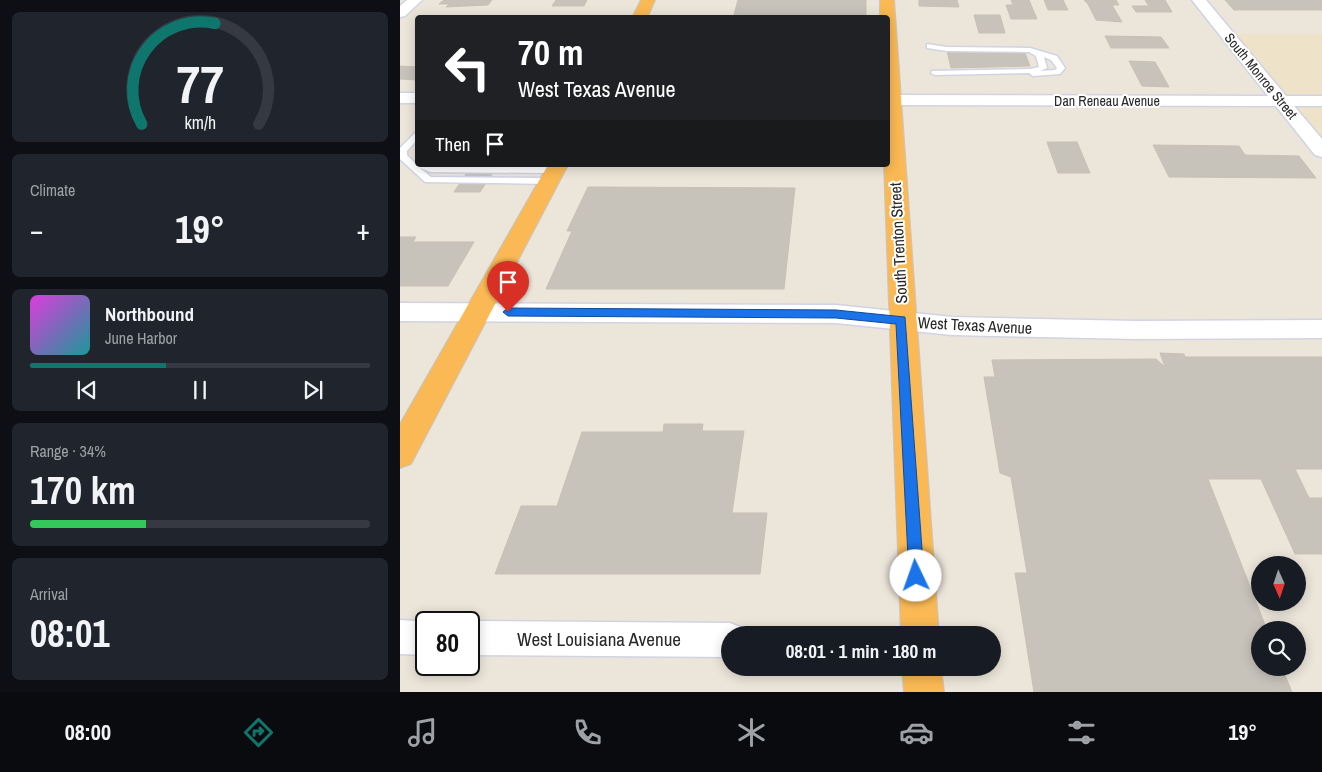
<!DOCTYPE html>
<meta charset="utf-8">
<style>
:root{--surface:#171b24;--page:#20242c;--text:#f1f3f6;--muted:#9ea1a6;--line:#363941;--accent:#0f766e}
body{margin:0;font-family:"Archivo Narrow",sans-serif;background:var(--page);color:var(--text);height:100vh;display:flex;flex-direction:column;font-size:19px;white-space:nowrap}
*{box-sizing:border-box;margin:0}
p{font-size:16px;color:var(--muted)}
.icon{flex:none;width:28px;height:28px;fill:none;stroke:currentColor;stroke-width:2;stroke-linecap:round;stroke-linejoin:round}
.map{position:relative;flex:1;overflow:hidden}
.panel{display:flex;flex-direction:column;gap:12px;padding:12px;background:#0d0f14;width:400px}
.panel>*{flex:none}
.top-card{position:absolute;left:15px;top:15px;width:475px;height:152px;border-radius:5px;box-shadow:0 2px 12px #0003;background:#202124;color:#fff;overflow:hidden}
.needle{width:32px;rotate:177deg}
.controls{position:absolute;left:851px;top:556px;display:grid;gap:10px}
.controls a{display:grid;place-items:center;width:55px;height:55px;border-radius:50%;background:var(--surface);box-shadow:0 2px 12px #0003;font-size:25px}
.speed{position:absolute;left:15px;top:611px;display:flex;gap:10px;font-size:25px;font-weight:700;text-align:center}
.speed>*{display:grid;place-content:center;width:65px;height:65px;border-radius:50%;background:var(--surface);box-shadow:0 2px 12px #0003;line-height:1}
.speed .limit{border:2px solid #111;border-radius:8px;background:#fff;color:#111}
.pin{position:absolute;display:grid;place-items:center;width:42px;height:42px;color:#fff;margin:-51px -21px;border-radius:50% 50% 50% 0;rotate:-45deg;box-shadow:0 0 5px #0007}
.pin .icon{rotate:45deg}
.me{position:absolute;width:55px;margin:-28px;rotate:357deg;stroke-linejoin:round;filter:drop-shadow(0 0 4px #0008)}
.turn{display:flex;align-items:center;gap:18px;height:105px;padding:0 20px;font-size:22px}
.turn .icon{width:65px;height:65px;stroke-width:2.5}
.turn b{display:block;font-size:35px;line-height:42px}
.then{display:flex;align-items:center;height:48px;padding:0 20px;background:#0003;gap:10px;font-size:19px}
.big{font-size:38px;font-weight:700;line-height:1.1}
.panel .tile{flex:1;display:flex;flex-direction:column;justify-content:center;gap:8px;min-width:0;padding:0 18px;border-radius:8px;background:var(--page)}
.panel .dial{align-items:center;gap:0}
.dial svg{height:130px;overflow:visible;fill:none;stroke:var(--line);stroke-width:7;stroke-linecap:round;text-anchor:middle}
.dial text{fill:var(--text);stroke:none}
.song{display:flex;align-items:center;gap:15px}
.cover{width:60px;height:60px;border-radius:8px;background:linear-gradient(135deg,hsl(300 70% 55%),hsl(180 70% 35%))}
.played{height:5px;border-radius:2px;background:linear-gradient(90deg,var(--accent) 40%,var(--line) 40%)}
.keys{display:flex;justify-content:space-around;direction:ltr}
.heat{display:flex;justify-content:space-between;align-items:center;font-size:28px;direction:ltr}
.charge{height:8px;border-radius:4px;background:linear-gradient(90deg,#34c759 34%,var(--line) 0)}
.trip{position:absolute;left:321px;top:626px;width:280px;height:50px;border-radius:25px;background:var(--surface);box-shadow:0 2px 12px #0003;font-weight:700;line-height:50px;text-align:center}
.tabs{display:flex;height:80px;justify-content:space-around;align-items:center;background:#090b0e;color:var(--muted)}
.tabs .icon{width:35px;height:35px}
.tabs .current{color:var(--accent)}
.tabs b{font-size:22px;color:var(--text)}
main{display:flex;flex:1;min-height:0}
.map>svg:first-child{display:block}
</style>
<main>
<section class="panel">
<div class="tile dial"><svg viewBox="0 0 100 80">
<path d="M14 69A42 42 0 1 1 86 69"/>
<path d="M14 69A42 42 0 0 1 59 7" stroke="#0f766e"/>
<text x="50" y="56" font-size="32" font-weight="700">77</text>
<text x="50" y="72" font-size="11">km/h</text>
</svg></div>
<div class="tile"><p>Climate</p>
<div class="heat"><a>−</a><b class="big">19°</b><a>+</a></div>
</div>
<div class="tile">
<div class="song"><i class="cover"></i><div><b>Northbound</b><p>June Harbor</p></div></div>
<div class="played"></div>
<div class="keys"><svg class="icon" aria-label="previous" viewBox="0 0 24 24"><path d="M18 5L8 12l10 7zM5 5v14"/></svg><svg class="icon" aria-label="pause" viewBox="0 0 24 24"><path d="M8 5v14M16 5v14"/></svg><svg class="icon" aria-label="next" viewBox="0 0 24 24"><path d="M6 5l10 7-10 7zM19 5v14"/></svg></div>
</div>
<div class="tile"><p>Range · 34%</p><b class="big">170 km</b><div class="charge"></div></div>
<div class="tile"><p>Arrival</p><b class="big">08:01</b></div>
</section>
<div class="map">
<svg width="922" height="692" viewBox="0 0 922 692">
<rect width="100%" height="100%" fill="#ece5da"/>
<path fill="#eee3c9" d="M835,34h87v103l-66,-78z"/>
<path fill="#c7c2ba" stroke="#c7c1b4" d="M44,0h48l-4,5 -42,2 3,-3h-10z
M156,0h31l-3,6h-32z
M338,0h128v18h-133z
M519,0h38l2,7 -40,-1z
M611,0h18l8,19h-26l-5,-14h7z
M644,0h19l5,10h-20z
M684,0h32l3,5h-7l10,17 -26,-2 -8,-16z
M745,0h20l7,12h-36l-4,-6h17z
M825,0h97v10h-88z
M574,15h26l5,18h-26z
M705,36l56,1 8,11h-58z
M547,51l78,2 5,13 -79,2z
M729,61l26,1 14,25 -27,-1z
M0,66l18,1v13l-18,-1z
M647,142h30l13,31h-32z
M753,145l86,1 6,9 54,1 17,22 -147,-1z
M72,165h26l-18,27h-26z
M188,187l207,1 -11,101h-238l26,-58h-5z
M0,237h16l-3,5h61l-26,44h-48z
M760,353l24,1 1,3h137v112h-27l14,29h13v56h-27l-34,-75h-53l59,151h-7v38h22l10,24h-258l-19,-119h12l-16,-96 -11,-4 -16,-96h11l-3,-17 164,-1 9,8z
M264,424h39l-1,7h42l-12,82h35l-7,61h-265l26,-68h36l25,-74h81z"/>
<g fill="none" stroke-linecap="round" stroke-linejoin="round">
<defs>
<path id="service" d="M527,44l20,3 83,1 27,8 8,12 -5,6 -27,2 -4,-3 -94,2 -4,-2 1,-2 98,-2 9,-2 -3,-11 -7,-4 -82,-1 -20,-3zM644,57l7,3 6,8 -2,2 -15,1 7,-3z
M18,130v9l-11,12v4l10,10 138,2 5,3 -5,3 -124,-1 -11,-4 11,9 118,1 5,3 -5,3 -124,-2 -25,-23v-11z"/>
<path id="minor" d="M7,0h15l-17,16 -5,1v-11z
M792,0h14l80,96h36v10h-28l28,33v18l-7,-2 -39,-49 -388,-1v-10l380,1z
M0,93h18v10h-18z
M0,303l436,2 116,12 185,4 185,-1v18l-185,1 -185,-4 -116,-12 -436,-2z
M0,620l31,2h-5v33l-26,-1z
M69,621l261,2 12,5 3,7h-15v22l-261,-2v-33h-5z"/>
<path id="trunk" d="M241,0h14l-8,18h-15z
M480,0h14l45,635h-38l-17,-470h4v-147h-8z
M148,165h20l-157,299 -11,4v-44z
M502,668h39l3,24h-40z"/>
</defs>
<use href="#service" stroke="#d0d3e3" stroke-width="3"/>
<use href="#minor" stroke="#d0d3e3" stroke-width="3"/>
<use href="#trunk" stroke="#c7c7c7" stroke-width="2"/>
<use href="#service" fill="#fff" fill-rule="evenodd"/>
<use href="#minor" fill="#fff" fill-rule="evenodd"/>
<use href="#trunk" fill="#fab954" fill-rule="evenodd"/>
</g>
<path fill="#1a73e8" stroke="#114b97" d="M108,308l328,2 69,7 19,259 -2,5 -6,2 -5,-2 -2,-5 -13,-252 -60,-6 -328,-2 -5,-4z"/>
<g text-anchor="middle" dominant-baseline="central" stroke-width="4" stroke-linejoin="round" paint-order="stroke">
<g font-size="14" fill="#292929" stroke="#fff">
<text transform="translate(861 76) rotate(51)">South Monroe Street</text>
<text x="707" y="101">Dan Reneau Avenue</text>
</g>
<g font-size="16" fill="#292929" stroke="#fff">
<text transform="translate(498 243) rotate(-93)">South Trenton Street</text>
<text transform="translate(575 325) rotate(3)">West Texas Avenue</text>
</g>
<g font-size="19" fill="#292929" stroke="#fff">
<text x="199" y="639">West Louisiana Avenue</text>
</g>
</g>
</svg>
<div class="controls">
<a><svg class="needle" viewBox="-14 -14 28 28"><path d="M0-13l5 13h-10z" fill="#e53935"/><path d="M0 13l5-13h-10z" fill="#9ea1a6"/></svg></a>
<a><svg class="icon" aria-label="search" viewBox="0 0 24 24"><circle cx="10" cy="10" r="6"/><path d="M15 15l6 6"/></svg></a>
</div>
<div class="speed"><div class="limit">80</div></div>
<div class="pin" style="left:108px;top:312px;background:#d93025"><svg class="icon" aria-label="arrive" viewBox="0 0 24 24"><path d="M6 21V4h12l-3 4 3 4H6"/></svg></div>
<svg class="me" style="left:516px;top:576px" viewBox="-20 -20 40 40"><circle r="19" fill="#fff"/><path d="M0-13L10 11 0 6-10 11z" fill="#1a73e8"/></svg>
<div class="trip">08:01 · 1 min · 180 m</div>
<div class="top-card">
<div class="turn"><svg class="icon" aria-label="left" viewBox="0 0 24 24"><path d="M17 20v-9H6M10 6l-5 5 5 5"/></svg><div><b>70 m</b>West Texas Avenue</div></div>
<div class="then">Then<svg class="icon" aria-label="arrive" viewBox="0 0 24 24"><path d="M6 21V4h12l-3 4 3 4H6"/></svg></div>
</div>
</div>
</main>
<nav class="tabs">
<b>08:00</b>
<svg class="icon current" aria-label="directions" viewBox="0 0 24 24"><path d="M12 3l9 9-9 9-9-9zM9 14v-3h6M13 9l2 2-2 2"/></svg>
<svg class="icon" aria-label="music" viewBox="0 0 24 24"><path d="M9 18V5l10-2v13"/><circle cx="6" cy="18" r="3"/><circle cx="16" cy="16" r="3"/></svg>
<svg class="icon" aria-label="phone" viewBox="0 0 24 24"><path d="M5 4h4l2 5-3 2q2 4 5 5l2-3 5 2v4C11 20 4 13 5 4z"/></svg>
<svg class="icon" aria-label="climate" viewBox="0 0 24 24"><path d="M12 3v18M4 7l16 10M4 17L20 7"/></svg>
<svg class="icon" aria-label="car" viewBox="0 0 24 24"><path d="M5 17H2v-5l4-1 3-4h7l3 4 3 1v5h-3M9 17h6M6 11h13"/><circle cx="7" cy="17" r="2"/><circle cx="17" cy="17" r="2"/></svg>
<svg class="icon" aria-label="filters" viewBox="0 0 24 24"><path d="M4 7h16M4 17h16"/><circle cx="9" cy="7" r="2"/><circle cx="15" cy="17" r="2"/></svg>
<b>19°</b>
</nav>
